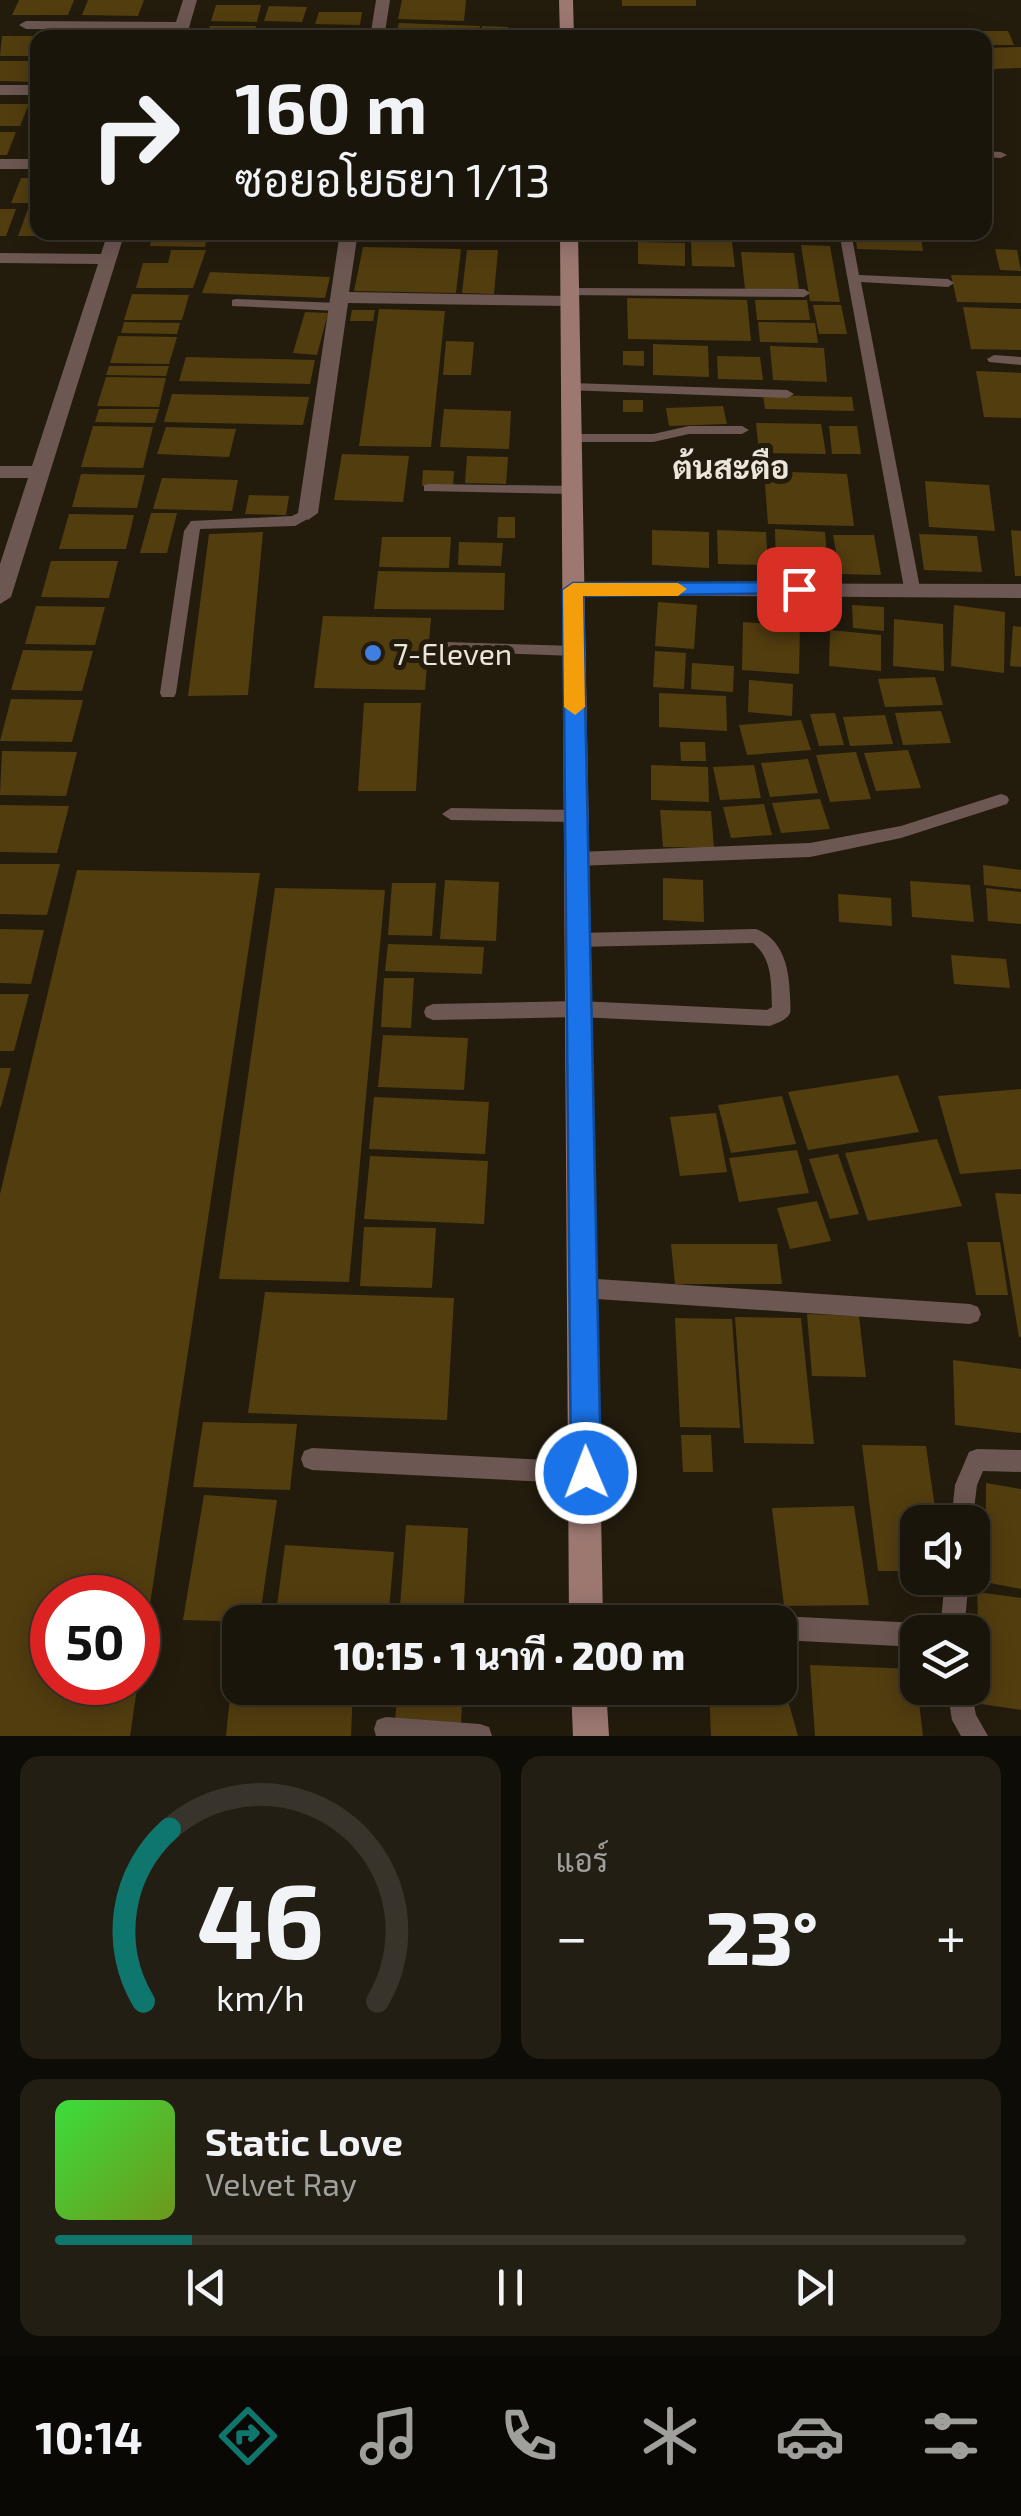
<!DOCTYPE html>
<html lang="th">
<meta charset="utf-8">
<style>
:root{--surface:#1a150a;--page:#231e13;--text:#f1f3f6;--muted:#9f9f9c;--line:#38342b;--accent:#0f766e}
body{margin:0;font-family:"Exo 2",Sarabun,sans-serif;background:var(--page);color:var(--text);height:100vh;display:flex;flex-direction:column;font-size:38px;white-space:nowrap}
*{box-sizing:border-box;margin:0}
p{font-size:32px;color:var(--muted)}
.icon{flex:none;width:55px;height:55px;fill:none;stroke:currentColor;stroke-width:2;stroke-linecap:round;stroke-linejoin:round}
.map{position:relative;height:1736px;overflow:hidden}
.panel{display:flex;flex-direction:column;gap:20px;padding:20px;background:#0e0c06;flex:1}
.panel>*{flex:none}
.hud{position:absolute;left:30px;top:30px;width:962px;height:210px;border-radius:20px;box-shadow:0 5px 25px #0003,0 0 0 2px var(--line);background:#1a150a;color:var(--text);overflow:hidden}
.fabs{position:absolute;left:900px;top:1505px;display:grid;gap:20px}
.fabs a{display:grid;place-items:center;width:90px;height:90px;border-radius:20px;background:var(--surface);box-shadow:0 5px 25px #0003,0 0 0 2px var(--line);font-size:50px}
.speed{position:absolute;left:30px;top:1575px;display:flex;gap:20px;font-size:50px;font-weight:700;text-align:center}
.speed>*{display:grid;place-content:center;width:130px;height:130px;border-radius:50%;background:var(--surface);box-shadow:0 5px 25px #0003,0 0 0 2px var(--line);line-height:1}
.speed .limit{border:15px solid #d22;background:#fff;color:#111}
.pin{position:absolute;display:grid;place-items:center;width:85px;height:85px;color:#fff;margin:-42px;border-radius:20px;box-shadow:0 5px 15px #0006}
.me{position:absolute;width:110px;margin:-55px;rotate:359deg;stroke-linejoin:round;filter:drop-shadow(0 0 8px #0008)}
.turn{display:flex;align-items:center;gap:35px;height:210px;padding:0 40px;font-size:45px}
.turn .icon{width:130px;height:130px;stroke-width:2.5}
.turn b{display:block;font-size:70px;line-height:85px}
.big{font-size:75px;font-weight:800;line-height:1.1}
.panel .widget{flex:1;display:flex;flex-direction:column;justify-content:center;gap:15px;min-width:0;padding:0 35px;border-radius:20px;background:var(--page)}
.panel .dial{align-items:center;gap:0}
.dial svg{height:260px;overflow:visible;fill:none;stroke:var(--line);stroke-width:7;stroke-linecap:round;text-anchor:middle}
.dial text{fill:var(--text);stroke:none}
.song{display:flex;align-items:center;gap:30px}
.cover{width:120px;height:120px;border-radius:15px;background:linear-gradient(135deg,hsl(120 70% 55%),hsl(80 70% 35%))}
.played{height:10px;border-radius:5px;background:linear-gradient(90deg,var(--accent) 15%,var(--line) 15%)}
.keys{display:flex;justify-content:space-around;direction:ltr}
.heat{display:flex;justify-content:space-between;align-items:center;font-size:55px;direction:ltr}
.panel .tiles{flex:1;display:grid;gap:20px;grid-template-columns:1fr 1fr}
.widget:last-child{grid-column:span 2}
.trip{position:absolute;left:222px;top:1605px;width:575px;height:100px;border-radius:20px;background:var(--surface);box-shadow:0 5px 25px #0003,0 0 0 2px var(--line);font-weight:800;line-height:100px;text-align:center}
.menu{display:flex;height:160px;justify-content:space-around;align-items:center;background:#0a0804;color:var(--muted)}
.menu .icon{width:70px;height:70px}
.menu .selected{color:var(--accent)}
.menu b{font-size:45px;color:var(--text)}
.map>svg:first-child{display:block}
</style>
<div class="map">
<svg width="1021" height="1736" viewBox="0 0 1021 1736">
<rect width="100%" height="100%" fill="#231c0d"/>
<path fill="#523d0f" d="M19,0h55l-6,15h-56z
M88,0h56l-6,16 -56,-1z
M402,0h64l-2,21 -66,-2z
M622,0h74v6h-74z
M216,5h45l-4,17 -46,-1z
M269,6l38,1 -5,15 -38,-1z
M319,12h43l-2,13 -45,-1z
M399,23l81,3 -2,12h-83z
M210,26h46l-3,12h-47z
M482,26l26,1 -1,11h-26z
M977,31h31l6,14h-29z
M2,36h36v20h-38z
M1021,47v21l-27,1 -9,-21z
M0,61h38v21l-38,-1z
M0,104h29l-9,22h-20z
M0,132h16l-9,23h-7z
M21,178h17v25h-27z
M0,209h16l-10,27h-6z
M28,209h10v23h22l-1,4h-41z
M154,232h54l-3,15 -55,-1z
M855,232h65l3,19 -66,-2z
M638,242l47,1v23l-47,-2z
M691,242h41l3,25 -43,-1z
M801,245l29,1 10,56 -30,-1z
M363,247l98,2 -5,44 -102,-2z
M995,249l22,1 4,21 -21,-1z
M171,250h35l-13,38h-57l7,-25h25z
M467,250h31l-4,44 -32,-1z
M741,252l53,1 5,36h-54z
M210,272l120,5 -5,21 -123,-5z
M951,275l70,1v27l-64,-1z
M132,294l57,1 -7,25h-58z
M627,298l120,2 4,41 -123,-2z
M755,300h52l3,20h-53z
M813,305h28l6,29h-28z
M963,307l58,2v41l-50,-1z
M379,309l66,2 -14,136 -72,-1z
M352,310h23l-2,11h-23z
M305,312l23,1 -11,42 -24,-2z
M124,322l56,1 -3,11 -56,-1z
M758,322l57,1 3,20 -58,-1z
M118,336l59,1 -8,27 -59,-1z
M446,341l28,1 -3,33h-28z
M653,344l55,2 1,31 -56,-2z
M770,346l54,2 3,34 -54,-2z
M623,351h21v15l-21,-1z
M717,356l43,1 3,23 -45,-1z
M186,357l129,3 -5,24 -131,-3z
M109,366h60l-3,10 -60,-1z
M976,371l45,2v45l-37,-1z
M106,377l60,1 -7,29 -62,-1z
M172,394l137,3 -6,28 -139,-3z
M763,395l89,2 2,14 -89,-2z
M623,400h20v12h-20z
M723,406l4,18 -58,2 -3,-18z
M99,409h60l-4,14 -60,-1z
M444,409l67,2 -2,38 -69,-2z
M756,423l65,1 5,30 -67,-1z
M93,426l60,1 -10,41 -62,-1z
M829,426h28l4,28h-29z
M166,427l70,2 -7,28 -72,-3z
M342,454l67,2 -6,46 -69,-2z
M467,456l41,1 -2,27 -41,-1z
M423,470l31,1 -1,15h-31z
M764,471l83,3 7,52 -86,-2z
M81,474l64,1 -8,33 -65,-1z
M162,478l76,2 -6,31 -79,-2z
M925,481l64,4 6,46 -66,-4z
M249,495l40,1 -3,19 -41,-1z
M151,513h26l-10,40h-27z
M69,514l65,1 -8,34h-67z
M498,517h17v21h-18z
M775,529l50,3 3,38 -52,-2z
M652,530l57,2v36l-57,-3z
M717,530l49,2 2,33 -50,-1z
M1011,530l10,1v45h-6z
M263,532l-15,163 -60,1 21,-162z
M919,534l58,2 5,36 -58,-2z
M833,535h41l7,40 -41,-1z
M382,537h69l-2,31 -70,-1z
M459,542l44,1 -2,23 -43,-1z
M51,561h67l-9,37 -68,-1z
M378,571l127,2 -1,37 -130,-1z
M658,602l39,3 -3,44 -39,-3z
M852,605l32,2v24l-31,-3z
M954,605l51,7 -1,61 -53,-7z
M36,606l69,1 -10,38 -70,-1z
M323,616l108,2 -6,72 -111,-2z
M894,619l49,5 1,47 -51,-5z
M743,622l57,4 -1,48 -57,-4z
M1013,626l8,1v40l-11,-1z
M830,630l51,5v36l-52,-5z
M23,650l70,1 -11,40 -71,-1z
M655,651l31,2 -2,36 -31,-2z
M692,663l42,3 -1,26 -42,-3z
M935,677l8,28 -58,2 -7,-28z
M749,680l44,4 -1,32 -44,-4z
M659,693l67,3 1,35 -68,-4z
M11,699l72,1 -11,42 -72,-1z
M364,703h57l-5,88h-58z
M941,711l10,32 -48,2 -8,-32z
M835,713l9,32 -25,1 -9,-32z
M885,715l8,29 -43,2 -7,-29z
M801,720l10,30 -64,5 -8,-30z
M680,742h25l1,19h-25z
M908,750l13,38 -45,3 -12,-38z
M2,751l75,1 -11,44 -66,-1z
M856,752l15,47 -41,3 -14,-47z
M808,759l10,34 -48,4 -9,-34z
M651,765l57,2 1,35 -58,-2z
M754,765l7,33 -41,2 -7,-33z
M820,799l10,30 -49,4 -9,-30z
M764,804l8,31 -41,3 -8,-31z
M0,805l69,1 -12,47 -57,-1z
M660,810l51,1 3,37 -51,-1z
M0,864h60l-13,51 -47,-1z
M983,865l38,5v19l-37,-4z
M77,870l183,3 -120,798 -2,-73h-86v84h86l-8,54h-130v-542z
M663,878l40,2 1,42 -41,-2z
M445,880l54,2 -3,59 -56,-2z
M910,881l60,4 4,37 -62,-5z
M392,883h44l-4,53 -44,-1z
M275,888l110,2 -36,392 -130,-3z
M986,888l35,4v32l-33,-3z
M838,894l53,4 1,28 -53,-4z
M0,929l44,1 -13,54 -31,-1z
M388,944l96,3 -2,27 -97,-3z
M951,955l55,4 4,29 -56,-4z
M384,978h30l-3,50 -30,-1z
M0,994h29l-15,57h-14z
M383,1035l85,3 -4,52 -86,-3z
M0,1068h11l-10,39h-1z
M898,1075l21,57 -111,18 -20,-58z
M1021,1089v80l-61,5 -22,-78z
M782,1096l14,48 -65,9 -13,-48z
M374,1097l115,5 -4,52 -116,-5z
M716,1113l11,59 -47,4 -10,-59z
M937,1139l25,67 -94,15 -23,-68z
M797,1150l12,43 -70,9 -10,-44z
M838,1154l21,60 -29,5 -21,-60z
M370,1156l118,5 -4,63 -120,-5z
M995,1193l26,1v143h-2z
M817,1201l14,40 -41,8 -13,-41z
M364,1227l72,1 -4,60 -72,-2z
M967,1242h33l8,53h-32z
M671,1244h106l5,40h-107z
M265,1292l189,6 -7,122 -199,-7z
M807,1314l52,2 7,61 -54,-1z
M735,1317l66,1 13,126 -70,-1z
M675,1318l57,1 8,109 -60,-1z
M953,1360l68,9v64l-66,-8z
M203,1422l94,2 -7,66 -97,-3z
M681,1435h30l2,37h-30z
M862,1445l64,1 11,76h-19v49h-40z
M986,1483l35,6v100l-36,-7z
M204,1495l73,5 -18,122 -76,-2z
M854,1506l15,99 -85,1 -12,-98z
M406,1525l62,3 -5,94 -64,-1z
M285,1545l109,7 -6,70 -113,-1z
M977,1592l44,6v112l-40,-6z
M810,1665l105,4 8,67h-108z
M781,1676l17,60h-87l-2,-48h71z
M231,1687l122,1 -2,48h-125z
M398,1688h65l-2,35 -66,-2z"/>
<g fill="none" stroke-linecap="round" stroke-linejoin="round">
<path fill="#6d5753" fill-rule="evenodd" d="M985,151l16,1 6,3 -6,3 -16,-1z
M839,232h12l8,43 89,4 6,4 -6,4 -87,-5 59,306 -8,5 -8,-5z
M570,288l234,1 6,4 -6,4 -238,-2v-6z
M236,299l103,4 6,4 -6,4 -107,-5v-6z
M994,355l27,2v8l-32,-3 -2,-3z
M571,383l216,7 7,4 -7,4 -221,-8 -2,-3z
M689,426h53l7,4 -7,4h-53l-36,8h-82l-7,-4 7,-4h82z
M429,484l143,2 7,4 -7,4 -148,-3v-6z
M308,508l5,2v6l-18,10 -95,3 -24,164 -2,4h-12l-2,-4 24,-162 7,-10 101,-5z
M445,642l129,4 8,5 -8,5 -135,-5 -2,-4z
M1001,794l6,2 2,4 -2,4 -106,34 -91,19 -233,9 -6,-2 -3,-5 3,-5 6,-2 233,-9 91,-17z
M451,808l125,2 9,6 -9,6 -125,-2 -9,-6z
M756,929c28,11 33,40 34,67 0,3 1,14 0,17 -3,7 -13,10 -20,13l-191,-9 -146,3 -7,-3 -2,-5 2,-5 7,-3 146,-3 188,9 5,-3c-1,-23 1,-48 -19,-64l-176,4 -6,-2 -3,-5 3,-5 6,-2z
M582,1278l388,26 8,3 3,7 -3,7 -8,3 -388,-26 -7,-3 -4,-7 4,-7z
M312,1448l274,14 8,3 3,8 -3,8 -8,3 -274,-14 -8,-3 -3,-8 3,-8z
M977,1449l44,1v22l-38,-1 -6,14 -5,40 -21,-3 4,-37 14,-33z
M945,1578h24l-5,54h-24z
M586,1605l98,5 8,4 4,8h-120l-2,-5 4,-8z
M780,1616l138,7 9,3 2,6h-11v15l-138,-7v-18h-10z
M947,1688h24l5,27 12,21h-27l-9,-16z
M386,1717l94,7 9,3 3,9h-116l-2,-7 3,-9z"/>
<path fill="#6d5753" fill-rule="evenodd" d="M183,0h14l-11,38h-15l2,-8 -147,-1 -7,-4 7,-4 150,1z
M376,0h14l-6,38h-14z
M0,85h38v10h-38z
M0,159h38v10h-38z
M108,232h17l-114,365 -11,7v-40l28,-86h-28v-12h32l66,-202 -98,-1v-10l101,1z
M340,232h18l-9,60 221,4 9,5 -9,5 -222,-3 -30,210 -10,7 -10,-7z
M573,583l448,1v14l-456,-3 -3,-5z"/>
<path fill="#9c7871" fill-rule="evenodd" d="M559,0h14l1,38h-14z
M560,232h18l25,1390h-34z
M571,1688h35l3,48h-36z"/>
</g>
<path fill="#1a73e8" stroke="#114b97" stroke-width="2.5" d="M799,582l7,2v9l-223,3 18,877 -5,10 -10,5 -10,-5 -5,-10 -8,-883 10,-7z"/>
<path fill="#f59e0b" d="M573,583h105l9,6 -9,7h-95l2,111 -10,8 -11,-8 -1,-117z"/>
<circle fill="#3f7fe0" stroke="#231c0d" stroke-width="4" cx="373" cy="653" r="10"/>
<g text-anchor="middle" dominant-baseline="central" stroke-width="10" stroke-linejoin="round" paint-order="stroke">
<g font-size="30" fill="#ebe6dc" stroke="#231c0d" text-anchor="start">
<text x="393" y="653">7-Eleven</text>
</g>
<g font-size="32" font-weight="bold" fill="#ebe6dc" stroke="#231c0d">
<text x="731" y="466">ต้นสะตือ</text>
</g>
</g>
</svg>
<div class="fabs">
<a><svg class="icon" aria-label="sound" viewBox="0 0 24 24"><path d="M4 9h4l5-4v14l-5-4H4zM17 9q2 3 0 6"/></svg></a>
<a><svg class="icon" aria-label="layers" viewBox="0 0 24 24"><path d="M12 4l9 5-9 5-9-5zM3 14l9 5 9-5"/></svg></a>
</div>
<div class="speed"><div class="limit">50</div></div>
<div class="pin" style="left:799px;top:589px;background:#d93025"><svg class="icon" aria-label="arrive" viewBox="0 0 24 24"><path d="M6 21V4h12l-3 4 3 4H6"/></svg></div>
<svg class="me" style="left:586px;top:1473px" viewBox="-20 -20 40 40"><circle r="17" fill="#1a73e8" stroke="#fff" stroke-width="3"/><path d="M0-11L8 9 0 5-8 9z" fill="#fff"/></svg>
<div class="trip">10:15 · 1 นาที · 200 m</div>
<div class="hud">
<div class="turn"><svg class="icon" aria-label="right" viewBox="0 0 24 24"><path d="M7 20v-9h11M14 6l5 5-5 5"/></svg><div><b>160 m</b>ซอยอโยธยา 1/13</div></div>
</div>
</div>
<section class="panel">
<div class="tiles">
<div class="widget dial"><svg viewBox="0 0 100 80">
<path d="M14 69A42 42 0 1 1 86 69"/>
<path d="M14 69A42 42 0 0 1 22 16" stroke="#0f766e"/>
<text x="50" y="56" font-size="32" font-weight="700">46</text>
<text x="50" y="72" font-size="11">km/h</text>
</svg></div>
<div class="widget"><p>แอร์</p>
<div class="heat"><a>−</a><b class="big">23°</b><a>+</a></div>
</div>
<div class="widget">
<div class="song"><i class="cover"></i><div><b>Static Love</b><p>Velvet Ray</p></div></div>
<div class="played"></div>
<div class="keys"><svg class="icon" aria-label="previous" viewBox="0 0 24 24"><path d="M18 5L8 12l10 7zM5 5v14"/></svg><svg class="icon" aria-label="pause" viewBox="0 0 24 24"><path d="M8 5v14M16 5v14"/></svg><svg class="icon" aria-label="next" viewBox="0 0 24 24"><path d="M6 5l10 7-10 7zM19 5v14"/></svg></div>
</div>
</div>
</section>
<nav class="menu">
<b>10:14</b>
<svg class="icon selected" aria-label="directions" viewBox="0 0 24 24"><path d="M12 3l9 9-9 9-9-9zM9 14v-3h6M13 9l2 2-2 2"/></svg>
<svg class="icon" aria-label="music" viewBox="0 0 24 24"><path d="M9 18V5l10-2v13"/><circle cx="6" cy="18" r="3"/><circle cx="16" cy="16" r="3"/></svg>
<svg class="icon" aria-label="phone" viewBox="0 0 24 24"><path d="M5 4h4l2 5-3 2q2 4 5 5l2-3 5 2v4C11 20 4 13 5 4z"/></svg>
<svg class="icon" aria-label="climate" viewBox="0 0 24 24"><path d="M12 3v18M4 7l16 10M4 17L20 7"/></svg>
<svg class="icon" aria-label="car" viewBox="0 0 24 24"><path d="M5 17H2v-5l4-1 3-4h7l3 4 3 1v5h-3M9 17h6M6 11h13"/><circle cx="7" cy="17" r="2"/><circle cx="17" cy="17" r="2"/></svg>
<svg class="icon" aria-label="filters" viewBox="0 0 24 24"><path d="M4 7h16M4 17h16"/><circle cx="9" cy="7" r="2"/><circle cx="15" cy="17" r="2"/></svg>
</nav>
